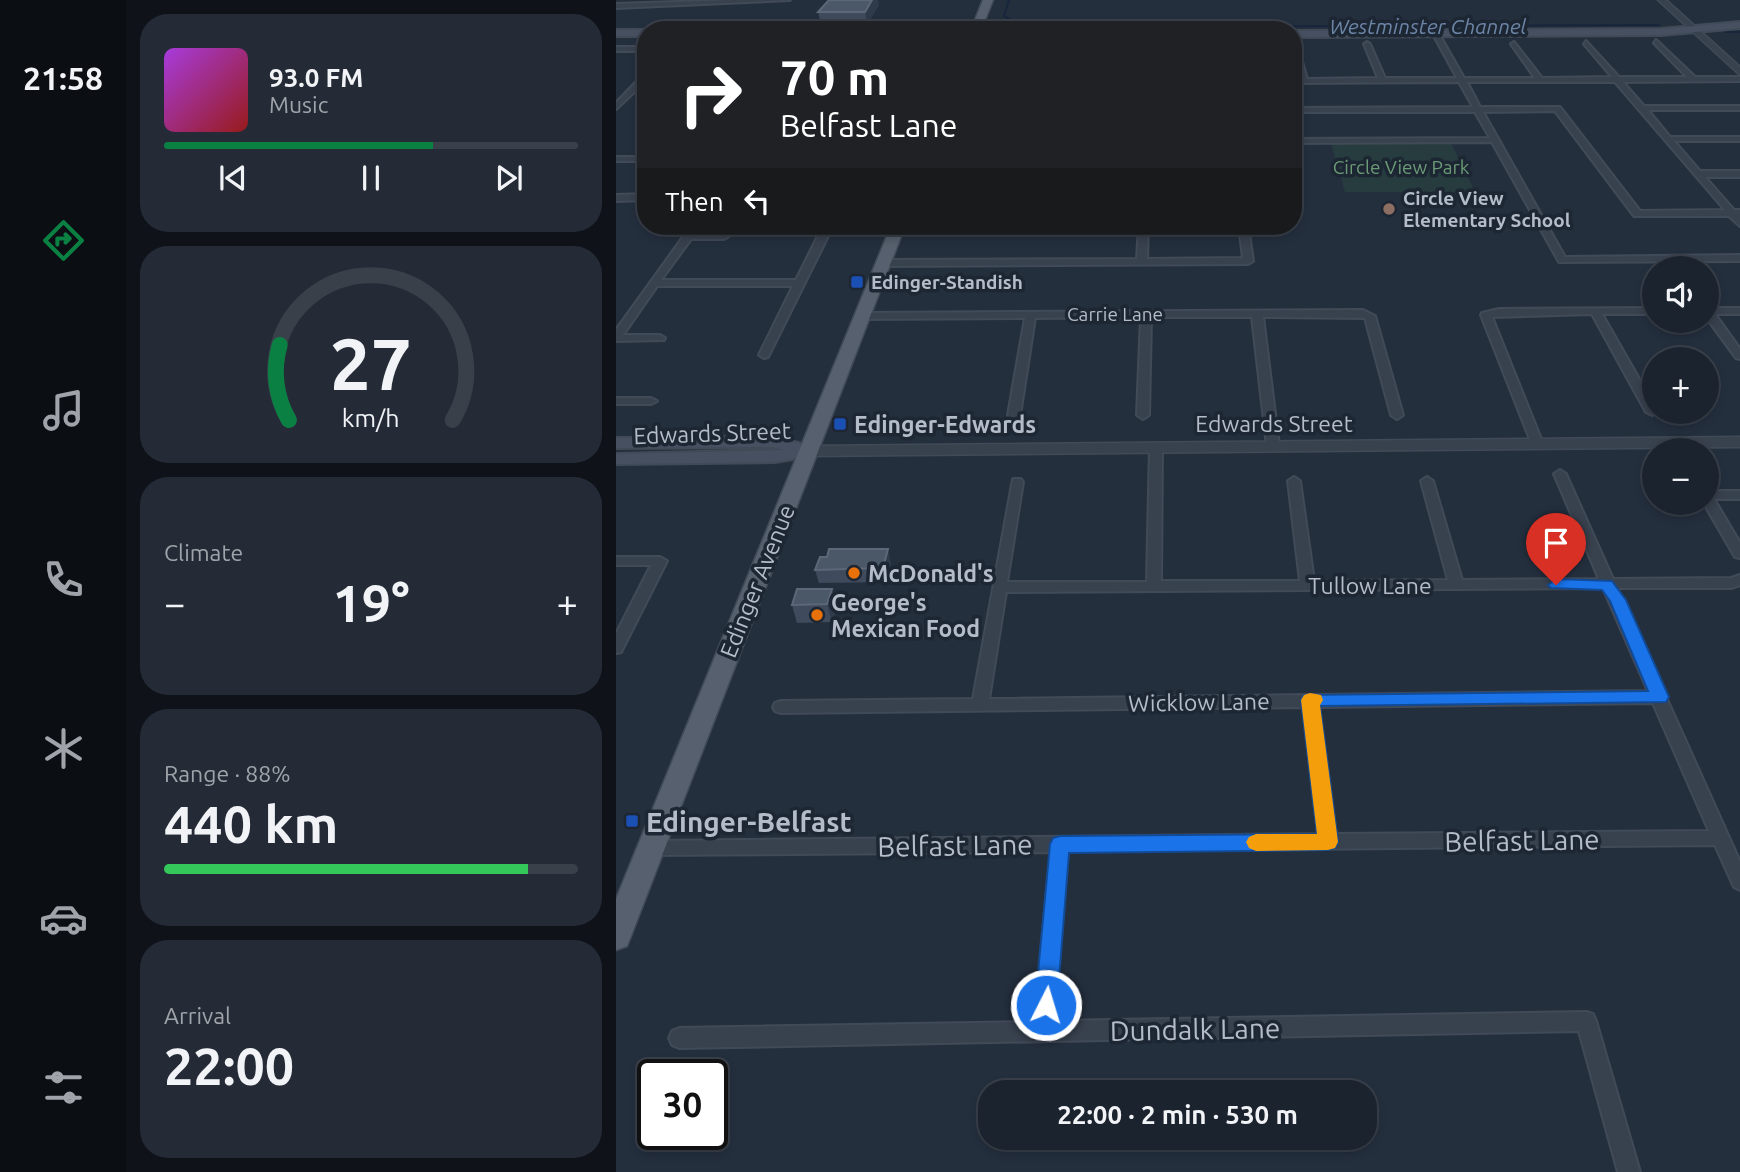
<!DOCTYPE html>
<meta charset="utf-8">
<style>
:root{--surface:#1b232e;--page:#242b36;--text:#f1f3f6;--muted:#a0a4aa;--line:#39404a;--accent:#0b8043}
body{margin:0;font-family:Ubuntu,sans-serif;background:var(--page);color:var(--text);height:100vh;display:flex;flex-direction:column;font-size:26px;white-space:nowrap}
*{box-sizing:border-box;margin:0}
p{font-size:23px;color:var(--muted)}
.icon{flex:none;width:38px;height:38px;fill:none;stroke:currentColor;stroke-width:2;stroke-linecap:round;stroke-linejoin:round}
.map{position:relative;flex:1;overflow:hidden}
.panel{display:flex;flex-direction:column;gap:14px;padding:14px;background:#0f1319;width:490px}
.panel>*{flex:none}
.top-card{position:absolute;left:21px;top:21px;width:665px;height:214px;border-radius:28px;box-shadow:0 4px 10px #0003,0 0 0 2px var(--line);background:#202124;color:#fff;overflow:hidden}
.buttons{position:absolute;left:1026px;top:256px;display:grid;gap:14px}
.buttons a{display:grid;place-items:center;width:77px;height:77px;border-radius:50%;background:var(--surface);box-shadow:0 4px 10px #0003,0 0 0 2px var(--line);font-size:35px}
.speed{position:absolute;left:21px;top:1059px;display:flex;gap:14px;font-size:35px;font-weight:700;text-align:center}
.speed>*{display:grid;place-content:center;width:91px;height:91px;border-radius:50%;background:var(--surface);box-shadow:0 4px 10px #0003,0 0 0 2px var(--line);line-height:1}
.speed .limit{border:4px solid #111;border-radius:10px;background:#fff;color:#111}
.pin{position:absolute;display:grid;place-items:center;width:60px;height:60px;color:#fff;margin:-72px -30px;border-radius:50% 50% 50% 0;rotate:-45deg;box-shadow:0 0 7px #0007}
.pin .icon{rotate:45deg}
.me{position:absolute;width:77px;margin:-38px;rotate:5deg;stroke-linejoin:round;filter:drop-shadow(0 0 5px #0008)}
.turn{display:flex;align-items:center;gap:24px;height:147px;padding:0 28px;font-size:32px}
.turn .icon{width:91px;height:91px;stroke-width:2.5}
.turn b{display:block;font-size:49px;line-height:60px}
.then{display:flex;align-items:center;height:66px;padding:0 28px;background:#0003;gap:14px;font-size:26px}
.big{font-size:52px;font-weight:600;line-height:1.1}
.panel .card{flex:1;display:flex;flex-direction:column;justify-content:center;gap:10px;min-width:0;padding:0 24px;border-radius:28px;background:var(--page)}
.panel .dial{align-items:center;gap:0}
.dial svg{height:182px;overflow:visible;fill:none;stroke:var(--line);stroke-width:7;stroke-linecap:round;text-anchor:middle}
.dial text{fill:var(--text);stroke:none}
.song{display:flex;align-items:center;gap:21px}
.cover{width:84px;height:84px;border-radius:10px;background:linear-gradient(135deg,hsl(280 70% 55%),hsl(0 70% 35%))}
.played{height:7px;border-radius:4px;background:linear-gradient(90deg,var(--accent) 65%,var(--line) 65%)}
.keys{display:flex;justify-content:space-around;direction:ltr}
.heat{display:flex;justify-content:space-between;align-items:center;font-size:38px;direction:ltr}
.charge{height:10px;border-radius:5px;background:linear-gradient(90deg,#34c759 88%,var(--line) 0)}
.trip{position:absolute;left:362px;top:1080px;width:399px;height:70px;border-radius:28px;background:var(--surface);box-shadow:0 4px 10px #0003,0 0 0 2px var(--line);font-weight:600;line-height:70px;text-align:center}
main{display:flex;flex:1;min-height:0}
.menu{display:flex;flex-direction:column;width:126px;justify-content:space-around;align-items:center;background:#0b0e12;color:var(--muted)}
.menu .icon{width:49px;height:49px}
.menu .active{color:var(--accent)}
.menu b{font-size:32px;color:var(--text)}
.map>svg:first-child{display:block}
</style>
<main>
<nav class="menu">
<b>21:58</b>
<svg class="icon active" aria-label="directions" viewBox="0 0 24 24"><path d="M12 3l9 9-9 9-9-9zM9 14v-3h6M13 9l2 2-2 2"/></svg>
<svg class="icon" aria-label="music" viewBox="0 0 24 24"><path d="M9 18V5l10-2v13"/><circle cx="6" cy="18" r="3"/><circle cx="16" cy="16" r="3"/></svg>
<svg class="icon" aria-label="phone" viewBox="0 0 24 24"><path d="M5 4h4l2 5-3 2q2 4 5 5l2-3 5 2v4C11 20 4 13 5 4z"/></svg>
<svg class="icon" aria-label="climate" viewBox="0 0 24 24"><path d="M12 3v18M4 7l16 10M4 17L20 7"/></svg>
<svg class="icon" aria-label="car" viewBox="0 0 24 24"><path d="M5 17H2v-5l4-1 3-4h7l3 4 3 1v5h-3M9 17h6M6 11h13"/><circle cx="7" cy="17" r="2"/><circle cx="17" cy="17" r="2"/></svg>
<svg class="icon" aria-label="filters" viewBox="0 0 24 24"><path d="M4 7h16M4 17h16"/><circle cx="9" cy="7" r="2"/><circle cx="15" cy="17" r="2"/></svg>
</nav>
<section class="panel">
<div class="card">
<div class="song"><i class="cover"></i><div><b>93.0 FM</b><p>Music</p></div></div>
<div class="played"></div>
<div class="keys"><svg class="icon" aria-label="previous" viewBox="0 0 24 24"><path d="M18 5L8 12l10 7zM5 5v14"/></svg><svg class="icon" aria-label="pause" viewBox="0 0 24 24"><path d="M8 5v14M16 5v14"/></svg><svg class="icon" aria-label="next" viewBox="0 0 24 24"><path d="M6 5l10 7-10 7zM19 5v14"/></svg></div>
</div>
<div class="card dial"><svg viewBox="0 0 100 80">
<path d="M14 69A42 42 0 1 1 86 69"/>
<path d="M14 69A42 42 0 0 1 10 36" stroke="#0b8043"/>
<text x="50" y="56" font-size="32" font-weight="700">27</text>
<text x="50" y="72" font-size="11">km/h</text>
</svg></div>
<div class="card"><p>Climate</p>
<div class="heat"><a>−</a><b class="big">19°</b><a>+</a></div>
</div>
<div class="card"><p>Range · 88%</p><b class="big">440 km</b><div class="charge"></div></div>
<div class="card"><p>Arrival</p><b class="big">22:00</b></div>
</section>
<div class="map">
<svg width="1124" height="1172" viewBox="0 0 1124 1172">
<rect width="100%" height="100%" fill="#242f3e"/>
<path fill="#263c3f" d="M715,143h120l24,49h-130z"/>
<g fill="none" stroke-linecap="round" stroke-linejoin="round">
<path stroke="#17263c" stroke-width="2" d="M393,0l-5,16c15,10 31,10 48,11l607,-2
M1109,32h15"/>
<defs>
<path id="minor" d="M119,0h55l-174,8v-4z
M820,32l3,2 25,44h71l-24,-34 3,-2 28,36 70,-1 -28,-33 2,-3 33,36h68l-33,-34 2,-3 39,37h45v4l-117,1 21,24h96v4h-92l22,27h70v4h-66l26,30h40v6h-35l29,33h6v16l-11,-10h-95l-79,-105 -72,1 82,145 175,-2v6l-181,1 -67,-120 -199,1v-4l197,-1 -15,-26h-182v-4l180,-1 -14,-25 -166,1v-4h7l-7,-25 1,-12 3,2 10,35 71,-1 -14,-34 3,-2 3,2 15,34h72l-24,-44zM851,82h148l110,128 -85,1 -80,-104h-80z
M0,47h30v4h-30z
M27,75h3v6l-30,28v-6z
M0,157h30v4h-30z
M30,194v6l-30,1v-6z
M75,226h9l-6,7h30l5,3 -5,3h-33l-30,41h135l27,-54h10l-65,131 -4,1 -5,-3 34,-69h-136l-34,49h37l5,3 -1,2 -48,1v-11z
M523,226h9l-1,33 96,-1 -4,-32h9l5,35 -5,3 -365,2 -5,-3 5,-3 254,-1z
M1038,308v6h-52l52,91v6l4,1 -6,3 -6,-3 -54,-98 -100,3 51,127 -6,4 -4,-1 -52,-132 1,-2 17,-4z
M1090,308h34v6h-25l25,35v10l-4,-1 -30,-41z
M747,310l12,6 28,99 -6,4 -6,-4 -26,-97 -102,-1 16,129 -6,4 -6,-4 -15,-129h-101l-2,98 -6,4 -6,-4 4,-98 -106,1 -15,97 -6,4 -6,-4 17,-97 -163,1 -5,-3 5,-3z
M0,398h35l6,3 -6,3h-35z
M540,443l6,4 -1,134h139l-12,-100 6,-4 6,4 14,100 134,-1 -27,-99 6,-4 6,4 29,99 137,-1 -45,-105 6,-4 6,4 47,105 118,-1 9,-3v10l-8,3h-115l123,274v28l-6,-3 -19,-42 -647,6 -14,170 532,-9 7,2 3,7 44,151h-22l-39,-141 -900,17 -7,-3 -3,-7 3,-7 7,-3 355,-6 17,-170 -400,3 -6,-2 -3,-5 3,-5 6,-2 667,-7 -15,-127 -522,6 -6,-2 -2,-4 2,-4 6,-2 192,-2 40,-220h8l2,3 -16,100h140l3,-135zM987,588l45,103 -659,8 17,-107zM1037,703l56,128 -373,3 -17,-127z
M1090,491h34v8h-26l26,44v15l-5,-1 -32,-55h3z
M0,557h44l7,4 -44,87 -2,4 -5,1v-19l35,-69h-35z"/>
<path id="tertiary" d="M1042,0h8l74,67v8z
M1124,437v10l-931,9 -8,-5 8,-5z"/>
<path id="secondary" d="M1124,22v6l-79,7 -368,2v-6l368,-2z
M0,30h30v6h-30z
M157,437l42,10 2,4 -2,4 -40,7 -159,2v-10l169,-4 -12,-3 -157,1v-10z"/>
<path id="primary" d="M367,0h10l-12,30h-10z
M275,226h14l-274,710 -4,10 -11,4v-51z"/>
</defs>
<use href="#minor" stroke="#414a57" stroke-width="4"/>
<use href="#tertiary" stroke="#414a57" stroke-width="3"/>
<use href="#secondary" stroke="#414a57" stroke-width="4"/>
<use href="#primary" stroke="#414a57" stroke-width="3"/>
<use href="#minor" fill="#38414e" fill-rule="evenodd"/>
<use href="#tertiary" fill="#38414e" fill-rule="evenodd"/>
<use href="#secondary" fill="#465061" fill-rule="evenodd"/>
<use href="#primary" fill="#56606e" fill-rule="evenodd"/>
</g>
<path fill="#3f4b5c" d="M263,5l-12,19h-46l-3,-12z
M275,563l-5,19 -67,1 -4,-13z
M181,589l40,18 -5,15 -35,1 -5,-18z"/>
<path fill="#2f3b4b" d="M256,0h6l1,5 -12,19 -2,-12z
M272,549l3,14 -5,19 -3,-14z
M216,589l5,18 -5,15 -5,-18z"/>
<path fill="#4b5868" stroke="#5c6777" stroke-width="2" d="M213,0h43l-7,12h-47z
M213,549h59l-5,19 -68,2 5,-13h7z
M181,589h35l-5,15 -35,1z"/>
<path fill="#1a73e8" stroke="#114b97" stroke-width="2" d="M940,579l56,2 14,19 43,97 -3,5 -346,4 18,136 -3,6 -7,2 -259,3 -12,152 -3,7 -8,4 -8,-4 -3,-7 15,-161 3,-6 7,-2 257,-2 -16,-134 3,-5 344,-4 -38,-90 -8,-11 -51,-2 -3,-3z"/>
<path fill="#f59e0b" d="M694,693l11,2 2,5 -3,5 18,137 -3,6 -7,2 -72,1 -7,-3 -3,-6 3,-5 7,-3h61l-16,-134 3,-5z"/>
<circle fill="#8d6e63" stroke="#1d2633" stroke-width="2.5" cx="773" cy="209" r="7"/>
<g fill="#1a4fb4" stroke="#1d2633" stroke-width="2.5">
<rect x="234" y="275" width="14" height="14" rx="3.5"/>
<rect x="217" y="417" width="14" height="14" rx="3.5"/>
<rect x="9" y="814" width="14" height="14" rx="3.5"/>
</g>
<g fill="#e8710a" stroke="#1d2633" stroke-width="2.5">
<circle cx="238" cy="573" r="7"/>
<circle cx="201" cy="615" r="7"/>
</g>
<g text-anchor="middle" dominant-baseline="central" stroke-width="7" stroke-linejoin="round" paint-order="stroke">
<g font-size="19" fill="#6b9a76" stroke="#1d2633">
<text x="785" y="167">Circle View Park</text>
</g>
<g font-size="19" font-weight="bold" fill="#b4bcc9" stroke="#1d2633" text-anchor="start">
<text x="787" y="198">Circle View<tspan x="787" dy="22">Elementary School</tspan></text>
<text x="255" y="282">Edinger-Standish</text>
</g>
<g font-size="19" fill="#b4bcc9" stroke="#1d2633">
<text x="499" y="314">Carrie Lane</text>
</g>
<g font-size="21" font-style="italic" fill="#6d86a8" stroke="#1d2633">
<text x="812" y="26">Westminster Channel</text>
</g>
<g font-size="23" fill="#b4bcc9" stroke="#1d2633">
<text x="658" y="423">Edwards Street</text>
<text transform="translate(96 433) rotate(-2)">Edwards Street</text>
<text transform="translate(141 581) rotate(-68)">Edinger Avenue</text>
<text x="754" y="585">Tullow Lane</text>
<text transform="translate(583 702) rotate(-1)">Wicklow Lane</text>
</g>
<g font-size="23" font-weight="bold" fill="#b4bcc9" stroke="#1d2633" text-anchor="start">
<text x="238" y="424">Edinger-Edwards</text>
<text x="252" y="573">McDonald's</text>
<text x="215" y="602">George's<tspan x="215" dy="26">Mexican Food</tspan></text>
</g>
<g font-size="28" font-weight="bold" fill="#b4bcc9" stroke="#1d2633" text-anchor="start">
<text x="30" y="821">Edinger-Belfast</text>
</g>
<g font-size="28" fill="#b4bcc9" stroke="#1d2633">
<text transform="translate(906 840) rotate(-1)">Belfast Lane</text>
<text transform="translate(339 845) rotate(-1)">Belfast Lane</text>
<text transform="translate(579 1029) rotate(-1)">Dundalk Lane</text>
</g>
</g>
</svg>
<div class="buttons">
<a><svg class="icon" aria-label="sound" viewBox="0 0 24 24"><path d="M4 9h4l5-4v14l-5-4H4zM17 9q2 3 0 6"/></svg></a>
<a>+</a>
<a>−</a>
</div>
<div class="speed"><div class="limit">30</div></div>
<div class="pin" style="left:940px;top:585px;background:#d93025"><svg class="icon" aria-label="arrive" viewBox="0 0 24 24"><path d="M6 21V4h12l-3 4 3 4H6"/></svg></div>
<svg class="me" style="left:430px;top:1005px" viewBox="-20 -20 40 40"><circle r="17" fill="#1a73e8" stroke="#fff" stroke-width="3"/><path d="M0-11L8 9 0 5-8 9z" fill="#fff"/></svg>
<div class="trip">22:00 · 2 min · 530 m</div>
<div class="top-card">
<div class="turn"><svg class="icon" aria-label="right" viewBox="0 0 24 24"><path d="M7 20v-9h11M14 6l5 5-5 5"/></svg><div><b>70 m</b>Belfast Lane</div></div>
<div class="then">Then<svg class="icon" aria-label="left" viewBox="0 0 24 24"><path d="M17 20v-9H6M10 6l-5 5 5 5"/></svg></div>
</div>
</div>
</main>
